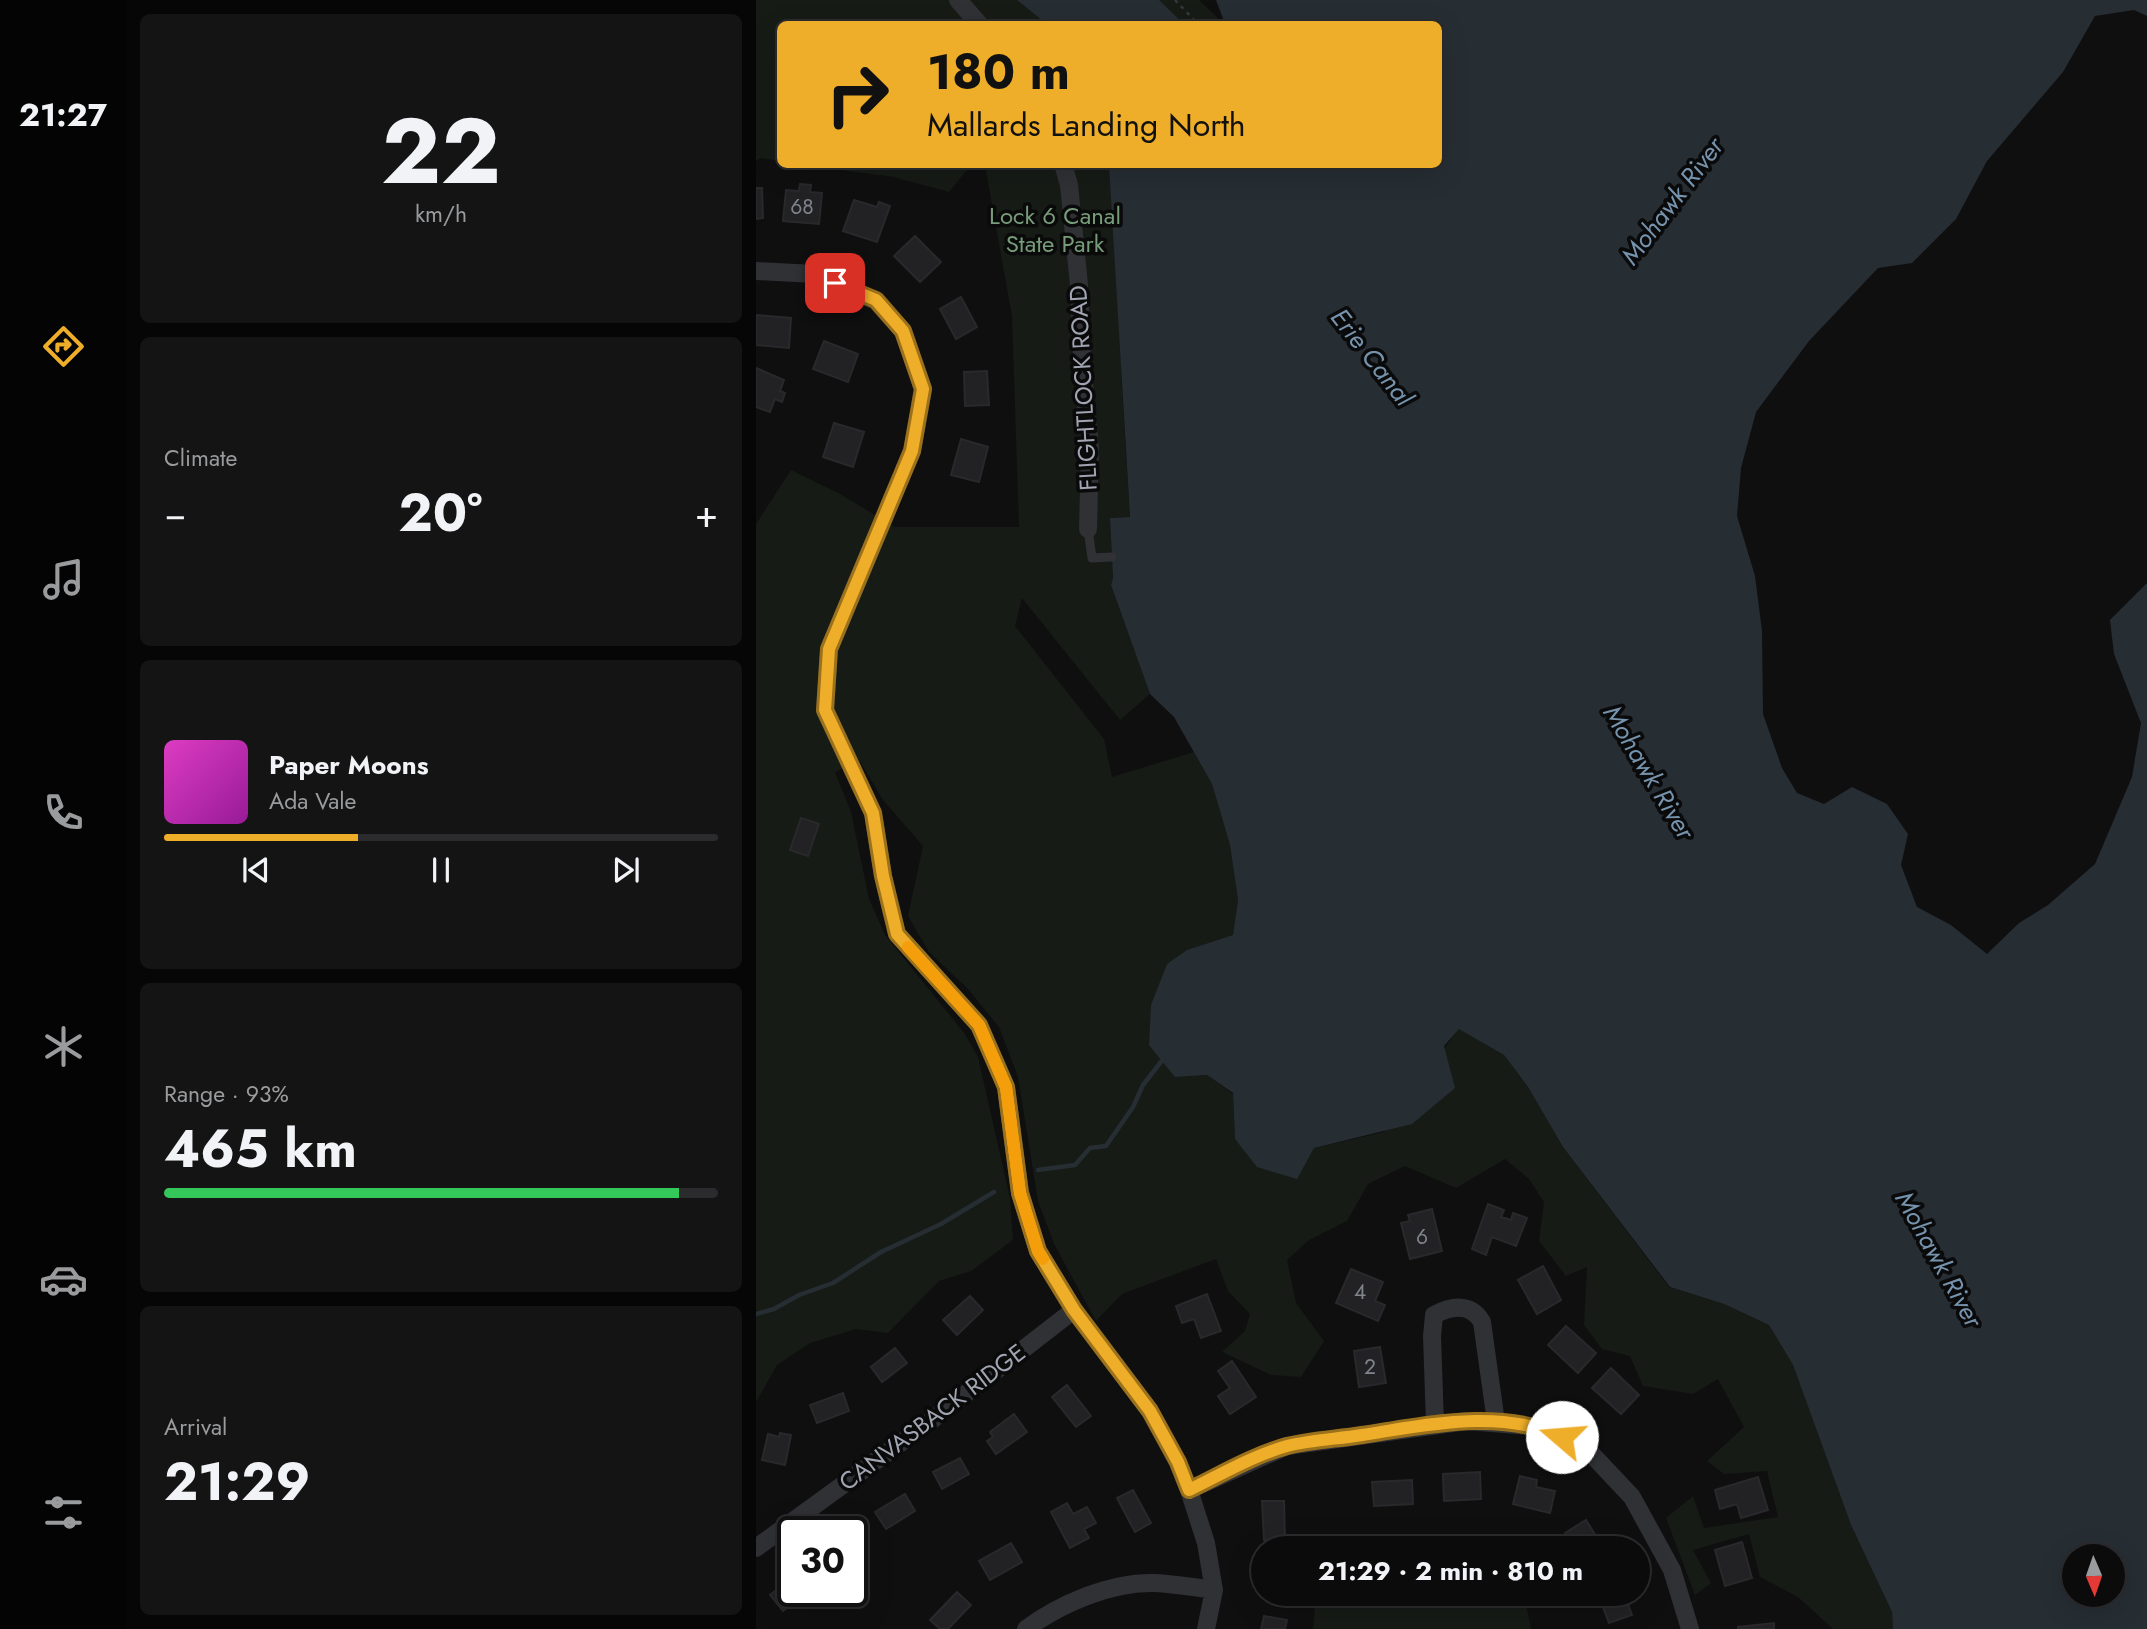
<!DOCTYPE html>
<meta charset="utf-8">
<style>
:root{--surface:#0b0b0c;--page:#141415;--text:#f1f3f6;--muted:#9a9b9d;--line:#2b2b2d;--accent:#efae29}
body{margin:0;font-family:Jost,sans-serif;background:var(--page);color:var(--text);height:100vh;display:flex;flex-direction:column;font-size:26px;white-space:nowrap}
*{box-sizing:border-box;margin:0}
p{font-size:23px;color:var(--muted)}
.icon{flex:none;width:38px;height:38px;fill:none;stroke:currentColor;stroke-width:2;stroke-linecap:round;stroke-linejoin:round}
.map{position:relative;flex:1;overflow:hidden}
.side{display:flex;flex-direction:column;gap:14px;padding:14px;background:#060607;width:630px}
.side>*{flex:none}
.guide{position:absolute;left:21px;top:21px;width:665px;height:147px;border-radius:10px;box-shadow:0 7px 28px #0002,0 0 0 2px var(--line);background:#efae29;color:#111;overflow:hidden}
.needle{width:46px;rotate:178deg}
.fabs{position:absolute;left:1306px;top:1544px;display:grid;gap:14px}
.fabs a{display:grid;place-items:center;width:63px;height:63px;border-radius:50%;background:var(--surface);box-shadow:0 7px 28px #0002,0 0 0 2px var(--line);font-size:35px}
.speed{position:absolute;left:21px;top:1516px;display:flex;gap:14px;font-size:35px;font-weight:700;text-align:center}
.speed>*{display:grid;place-content:center;width:91px;height:91px;border-radius:50%;background:var(--surface);box-shadow:0 7px 28px #0002,0 0 0 2px var(--line);line-height:1}
.speed .limit{border:4px solid #111;border-radius:10px;background:#fff;color:#111}
.pin{position:absolute;display:grid;place-items:center;width:60px;height:60px;color:#fff;margin:-30px;border-radius:14px;box-shadow:0 4px 10px #0006}
.me{position:absolute;width:77px;margin:-38px;rotate:288deg;stroke-linejoin:round;filter:drop-shadow(0 0 5px #0008)}
.turn{display:flex;align-items:center;gap:24px;height:147px;padding:0 35px;font-size:32px}
.turn .icon{width:91px;height:91px;stroke-width:2.5}
.turn b{display:block;font-size:49px;line-height:60px}
.big{font-size:52px;font-weight:700;line-height:1.1}
.side .widget{flex:1;display:flex;flex-direction:column;justify-content:center;gap:10px;min-width:0;padding:0 24px;border-radius:10px;background:var(--page)}
.side .dial{align-items:center;gap:0}
.dial b{font-size:91px;line-height:1}
.song{display:flex;align-items:center;gap:21px}
.cover{width:84px;height:84px;border-radius:10px;background:linear-gradient(135deg,hsl(310 70% 55%),hsl(300 70% 35%))}
.played{height:7px;border-radius:4px;background:linear-gradient(90deg,var(--accent) 35%,var(--line) 35%)}
.keys{display:flex;justify-content:space-around;direction:ltr}
.heat{display:flex;justify-content:space-between;align-items:center;font-size:38px;direction:ltr}
.charge{height:10px;border-radius:5px;background:linear-gradient(90deg,#34c759 93%,var(--line) 0)}
.trip{position:absolute;left:495px;top:1536px;width:399px;height:70px;border-radius:35px;background:var(--surface);box-shadow:0 7px 28px #0002,0 0 0 2px var(--line);font-weight:700;line-height:70px;text-align:center}
main{display:flex;flex:1;min-height:0}
.menu{display:flex;flex-direction:column;width:126px;justify-content:space-around;align-items:center;background:#040405;color:var(--muted)}
.menu .icon{width:49px;height:49px}
.menu .selected{color:var(--accent)}
.menu b{font-size:32px;color:var(--text)}
.map>svg:first-child{display:block}
</style>
<main>
<nav class="menu">
<b>21:27</b>
<svg class="icon selected" aria-label="directions" viewBox="0 0 24 24"><path d="M12 3l9 9-9 9-9-9zM9 14v-3h6M13 9l2 2-2 2"/></svg>
<svg class="icon" aria-label="music" viewBox="0 0 24 24"><path d="M9 18V5l10-2v13"/><circle cx="6" cy="18" r="3"/><circle cx="16" cy="16" r="3"/></svg>
<svg class="icon" aria-label="phone" viewBox="0 0 24 24"><path d="M5 4h4l2 5-3 2q2 4 5 5l2-3 5 2v4C11 20 4 13 5 4z"/></svg>
<svg class="icon" aria-label="climate" viewBox="0 0 24 24"><path d="M12 3v18M4 7l16 10M4 17L20 7"/></svg>
<svg class="icon" aria-label="car" viewBox="0 0 24 24"><path d="M5 17H2v-5l4-1 3-4h7l3 4 3 1v5h-3M9 17h6M6 11h13"/><circle cx="7" cy="17" r="2"/><circle cx="17" cy="17" r="2"/></svg>
<svg class="icon" aria-label="filters" viewBox="0 0 24 24"><path d="M4 7h16M4 17h16"/><circle cx="9" cy="7" r="2"/><circle cx="15" cy="17" r="2"/></svg>
</nav>
<section class="side">
<div class="widget dial"><b>22</b><p>km/h</p></div>
<div class="widget"><p>Climate</p>
<div class="heat"><a>−</a><b class="big">20°</b><a>+</a></div>
</div>
<div class="widget">
<div class="song"><i class="cover"></i><div><b>Paper Moons</b><p>Ada Vale</p></div></div>
<div class="played"></div>
<div class="keys"><svg class="icon" aria-label="previous" viewBox="0 0 24 24"><path d="M18 5L8 12l10 7zM5 5v14"/></svg><svg class="icon" aria-label="pause" viewBox="0 0 24 24"><path d="M8 5v14M16 5v14"/></svg><svg class="icon" aria-label="next" viewBox="0 0 24 24"><path d="M6 5l10 7-10 7zM19 5v14"/></svg></div>
</div>
<div class="widget"><p>Range · 93%</p><b class="big">465 km</b><div class="charge"></div></div>
<div class="widget"><p>Arrival</p><b class="big">21:29</b></div>
</section>
<div class="map">
<svg width="1391" height="1629" viewBox="0 0 1391 1629">
<rect width="100%" height="100%" fill="#0f0f10"/>
<path fill="#161b16" d="M0,0h443l25,24h-444v137l-19,-3 -5,3z
M46,165l169,-1v1l-22,27 -55,-15z
M229,165h138l-2,210 9,142 -20,1 3,60 -2,7 39,109 -30,26 -98,-122 -7,28 89,113 8,38 82,-25 18,32 18,61 8,55 -5,35 -45,15 -13,127 32,-2 26,19 2,46 79,8 70,-16 75,-104 45,27 24,32 35,60 106,140 55,17 45,21 24,40 58,160 41,87 1,17h-60l-35,-32 -38,-20 -11,-43 -56,16 18,33 -16,12 -29,-77 27,-22 11,32 74,-11 -11,-46 -43,3 -17,-13 37,-34 -26,-48 -25,15 -50,-8 -13,-30 -28,-7 -18,-24 3,-58 -21,9 -27,-35 5,-39 -15,-23 -24,-20 -49,29 -51,-22 -37,18 -21,37 -38,19 -22,20 9,43 28,38 -23,36 -30,-2 -49,-23 23,-21 5,-17 -22,-23 -12,-32 -94,35 -26,27 -42,-77 -16,-43 -20,-124 -19,-50 -31,-38 -39,-37 -21,-36 15,-70 -40,-46 -24,-40 -24,12 16,40 18,87 16,36 80,99 13,23 32,141 3,42 -42,31 -32,10 -51,52 -32,-4 -46,14 -33,22 -21,37v-878l35,-54 49,24 55,33h124l-7,-211z
M564,1543l114,6h-115z
M560,1594h208l7,35h-218z"/>
<path fill="#262d33" fill-rule="evenodd" d="M261,0h142l25,24h-137z
M460,0h931v16l-13,-6 -39,6 -32,56 -76,89 -31,58 -44,44 -34,5 -69,73 -53,71 -15,56 -4,48 18,60 7,55 1,83 19,54 15,25 27,11 28,-17 35,17 21,30 -7,31 16,42 34,18 36,29 32,-31 29,-18 47,-41 37,-87 9,-54 -27,-69 -4,-34 37,-37v1046h-254l-1,-17 -41,-87 -58,-160 -24,-40 -45,-21 -54,-17 -107,-140 -35,-60 -24,-32 -45,-26 -15,17 11,42 -43,36 -98,24 -17,31 -40,-12 -22,-28 -2,-46 -26,-18 -32,2 -26,-32 2,-40 16,-41 20,-14 46,-15 5,-35 -8,-55 -18,-61 -38,-67 -24,-23 -39,-109 2,-7 -3,-60 20,-1 -21,-352 329,-1v-140h-213zM1318,1556h38v38h-38z"/>
<g fill="none" stroke-linecap="round" stroke-linejoin="round">
<path stroke="#262d33" stroke-width="4.5" d="M282,1170l37,-5 15,-17 16,-2 27,-39 10,-22 21,-27
M0,1314l18,-5 25,-14 34,-12 48,-31 60,-28 53,-32"/>
</g>
<path fill="#222224" stroke="#29292c" stroke-width="2" d="M44,184l11,1 -1,7 12,1 -3,31 -36,-3 3,-31 13,1z
M0,188h6l1,30 -7,1z
M98,200l23,7 2,-5 11,4 -13,36 -34,-11z
M159,236l26,26 -21,20 -26,-26z
M205,297l16,30 -21,12 -16,-30z
M0,315l35,3 -2,30 -33,-3z
M68,341l34,13 -10,28 -35,-13z
M0,368l28,12 -4,11 5,2 -3,9 -7,-3 -5,13 -14,-5z
M231,371l2,34 -24,1 -1,-34z
M78,423l30,9 -11,35 -30,-10z
M205,439l27,8 -9,35 -28,-7z
M45,818l18,6 -11,32 -18,-6z
M732,1204l16,6 -3,7 10,3 2,-7 14,5 -11,28 -24,-9 -6,18 -14,-6z
M676,1209l10,42 -32,8 -9,-36 9,-2 -2,-6z
M787,1266l18,34 -24,14 -19,-34z
M595,1269l32,13 -8,19 10,4 -7,16 -42,-18z
M451,1294l14,37 -20,7 -7,-19 -12,4 -6,-17z
M214,1296l13,14 -26,25 -14,-15z
M810,1326l30,27 -18,20 -30,-28z
M624,1347l6,36 -27,4 -5,-36z
M139,1348l12,15 -25,19 -11,-15z
M476,1361l24,36 -26,17 -12,-18 12,-8 -12,-17z
M855,1368l28,27 -18,19 -29,-26z
M311,1385l24,31 -15,11 -24,-30z
M87,1393l6,18 -32,12 -7,-18z
M258,1414l13,18 -31,22 -9,-13 6,-4 -3,-5z
M24,1433l11,2 -6,30 -23,-5 6,-26 11,3z
M204,1458l9,16 -27,15 -9,-17z
M724,1472l1,27 -37,2 -1,-27z
M764,1476l17,4 -1,7 19,4 -5,22 -37,-9z
M1002,1477l10,33 -27,8 -4,-14 -17,5 -5,-19z
M656,1480l1,24 -39,2 -2,-24z
M377,1490l18,33 -16,9 -18,-34z
M149,1494l10,17 -29,18 -11,-17z
M506,1501h22l1,39h-21z
M311,1503l6,11 14,-7 9,16 -12,6 5,9 -19,10 -19,-36z
M830,1520l18,29h-29l-10,-16z
M96,1542l9,11 -9,7z
M986,1542l10,36 -27,8 -10,-36z
M255,1543l11,19 -32,18 -11,-19z
M37,1577v14h17l-27,20 -13,-16z
M201,1592l14,13 -23,24h-8l-10,-9z
M509,1594h22v3l-22,1z
M842,1594h26l8,21 -23,8z
M508,1616l23,4 -2,9h-24z
M1018,1623v6h-36v-2z"/>
<g fill="none" stroke-linecap="round" stroke-linejoin="round">
<path stroke="#36383c" stroke-width="2.5" stroke-dasharray="3.5 5" stroke-linecap="butt" d="M419,0l23,24"/>
<path stroke="#303135" stroke-width="9" d="M332,529l4,29 20,-1"/>
<path stroke="#303135" stroke-width="18" d="M202,0l21,24
M307,164l6,21 10,100 3,75 8,89 -2,80
M0,271l59,3 61,27 27,30 20,58 -11,62 -83,198 -4,62 48,102 10,63 14,58 82,91 27,62 14,106 18,58 36,59 76,101 28,52 11,27 17,53 8,47 -8,39
M679,1424l-3,-88 2,-21c17,-9 37,-13 48,7l14,100
M433,1490l98,-44 180,-25 74,6 43,19 48,51 40,73 18,59
M0,1548l172,-125 146,-113
M270,1629c34,-25 84,-47 128,-46 20,1 40,4 60,7"/>
</g>
<g fill="none" stroke-linecap="round" stroke-linejoin="round">
<defs>
<path id="route" d="M79,283l41,17 27,31 20,58 -11,62 -83,198 -4,61 48,103 10,63 14,58 82,91 27,62 14,106 18,58 36,59 76,101 28,51 11,28c31,-15 65,-35 98,-44 24,-6 50,-7 75,-11 65,-10 138,-27 200,2"/>
</defs>
<use href="#route" stroke="#9b711b" stroke-width="18"/>
<use href="#route" stroke="#efae29" stroke-width="12"/>
<path stroke="#f59e0b" stroke-width="12" d="M152,947l71,78 27,62 14,106 18,58 5,8"/>
</g>
<g text-anchor="middle" dominant-baseline="central" stroke-width="7" stroke-linejoin="round" paint-order="stroke">
<g font-size="21" fill="#80848d">
<text x="46" y="207">68</text>
<text x="666" y="1237">6</text>
<text x="604" y="1292">4</text>
<text x="614" y="1367">2</text>
</g>
<g font-size="24" fill="#779c7a" stroke="#0a0a0b">
<text x="299" y="215">Lock 6 Canal<tspan x="299" dy="28">State Park</tspan></text>
</g>
<g font-size="24" fill="#a0a5b1" stroke="#0a0a0b">
<text transform="translate(327 388) rotate(-93)">FLIGHTLOCK ROAD</text>
<text transform="translate(176 1417) rotate(-37)">CANVASBACK RIDGE</text>
</g>
<g font-size="26" font-style="italic" fill="#7693ad" stroke="#0a0a0b">
<text transform="translate(916 201) rotate(-53)">Mohawk River</text>
<text transform="translate(616 357) rotate(52)">Erie Canal</text>
<text transform="translate(893 772) rotate(59)">Mohawk River</text>
<text transform="translate(1183 1259) rotate(61)">Mohawk River</text>
</g>
</g>
</svg>
<div class="fabs">
<a><svg class="needle" viewBox="-14 -14 28 28"><path d="M0-13l5 13h-10z" fill="#e53935"/><path d="M0 13l5-13h-10z" fill="#9a9b9d"/></svg></a>
</div>
<div class="speed"><div class="limit">30</div></div>
<div class="pin" style="left:79px;top:283px;background:#d93025"><svg class="icon" aria-label="arrive" viewBox="0 0 24 24"><path d="M6 21V4h12l-3 4 3 4H6"/></svg></div>
<svg class="me" style="left:806px;top:1437px" viewBox="-20 -20 40 40"><circle r="19" fill="#fff"/><path d="M0-13L10 11 0 6-10 11z" fill="#efae29"/></svg>
<div class="trip">21:29 · 2 min · 810 m</div>
<div class="guide">
<div class="turn"><svg class="icon" aria-label="right" viewBox="0 0 24 24"><path d="M7 20v-9h11M14 6l5 5-5 5"/></svg><div><b>180 m</b>Mallards Landing North</div></div>
</div>
</div>
</main>
